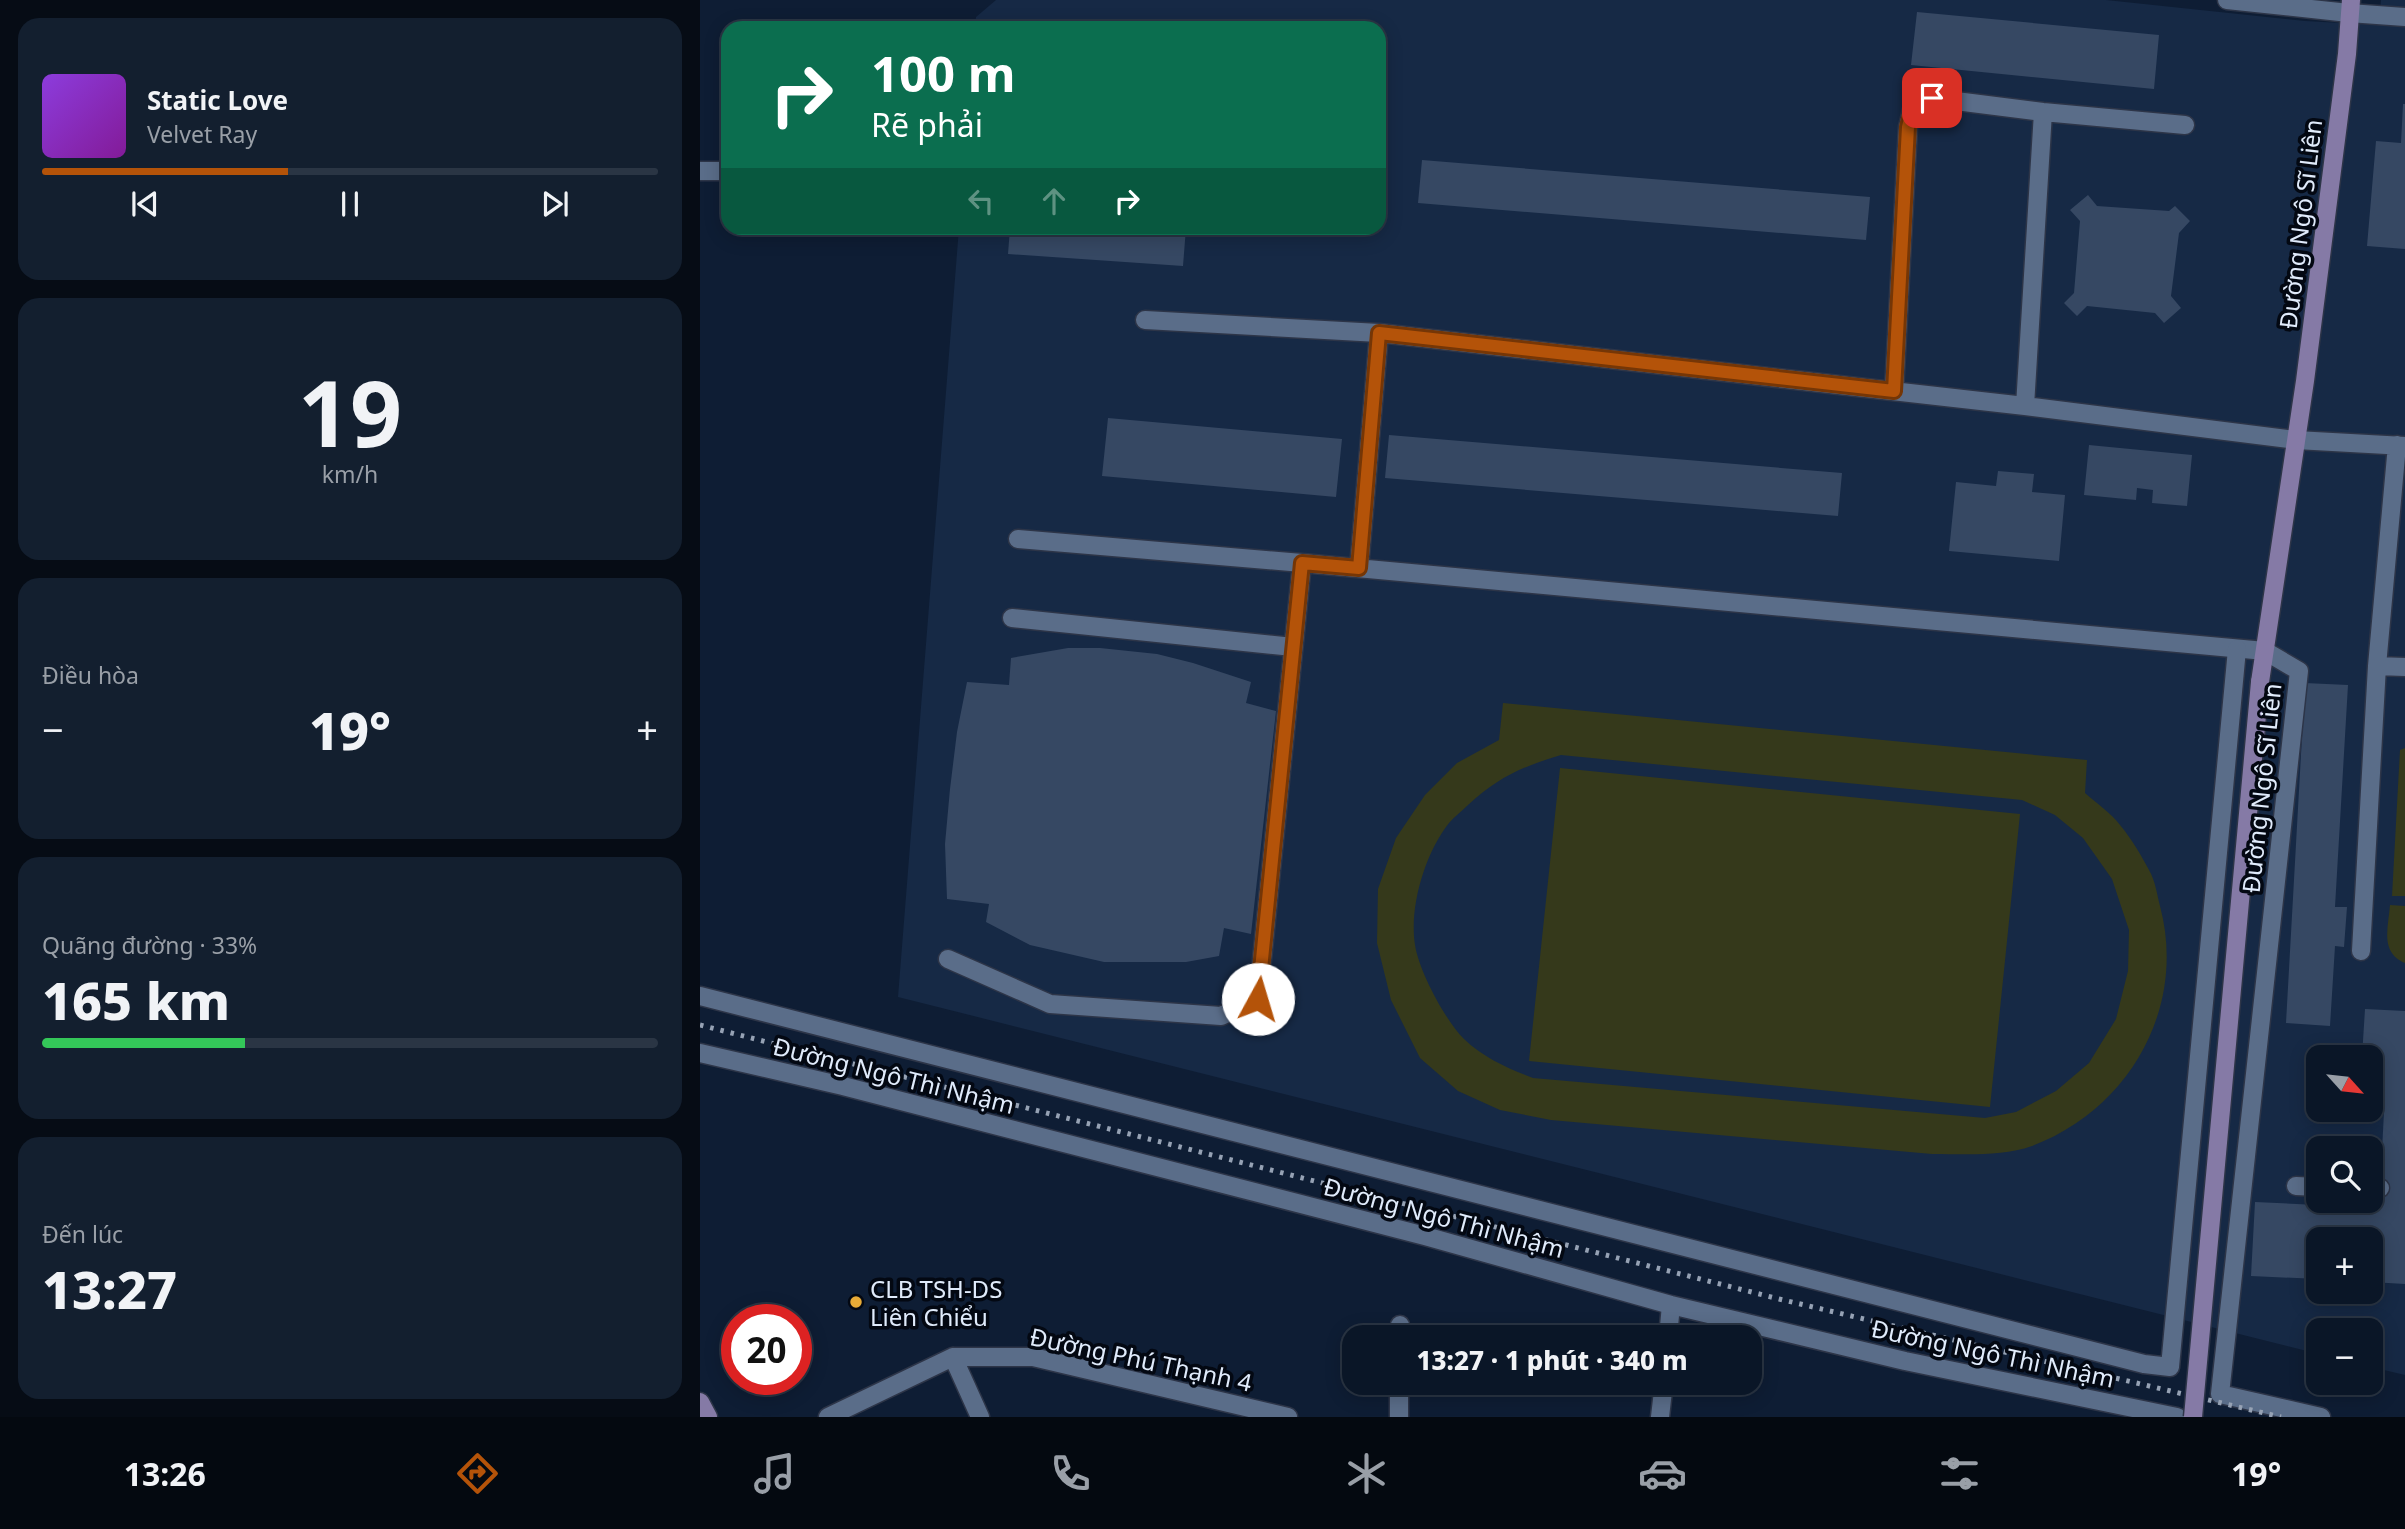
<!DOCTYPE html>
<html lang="vi">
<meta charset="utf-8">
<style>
:root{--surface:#0a1627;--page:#131f2f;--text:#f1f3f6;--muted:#999fa7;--line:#2a3544;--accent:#b45309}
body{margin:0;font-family:"Noto Sans",sans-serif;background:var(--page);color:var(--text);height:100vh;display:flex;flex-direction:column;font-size:26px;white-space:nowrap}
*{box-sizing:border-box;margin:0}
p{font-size:23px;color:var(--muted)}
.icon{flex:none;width:38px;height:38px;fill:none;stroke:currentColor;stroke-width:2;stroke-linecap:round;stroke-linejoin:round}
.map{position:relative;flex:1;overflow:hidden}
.side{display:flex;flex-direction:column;gap:18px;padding:18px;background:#060c15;width:700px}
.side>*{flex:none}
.top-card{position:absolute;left:21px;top:21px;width:665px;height:214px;border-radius:21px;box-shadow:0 4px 18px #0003,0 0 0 2px var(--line);background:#0b6e4f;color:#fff;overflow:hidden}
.needle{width:46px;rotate:117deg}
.tools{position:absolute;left:1606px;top:1045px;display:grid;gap:14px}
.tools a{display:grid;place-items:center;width:77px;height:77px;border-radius:14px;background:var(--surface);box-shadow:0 4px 18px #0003,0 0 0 2px var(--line);font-size:35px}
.speed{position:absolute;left:21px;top:1304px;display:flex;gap:14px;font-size:35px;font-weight:700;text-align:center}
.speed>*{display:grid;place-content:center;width:91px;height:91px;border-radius:50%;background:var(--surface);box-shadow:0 4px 18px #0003,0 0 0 2px var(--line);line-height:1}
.speed .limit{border:10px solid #d22;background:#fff;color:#111}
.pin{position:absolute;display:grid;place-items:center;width:60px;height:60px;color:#fff;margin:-30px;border-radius:14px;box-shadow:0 4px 10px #0006}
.me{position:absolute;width:77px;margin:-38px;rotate:6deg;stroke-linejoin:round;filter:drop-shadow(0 0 5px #0008)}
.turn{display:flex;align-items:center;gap:24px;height:147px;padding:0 35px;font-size:32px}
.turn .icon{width:91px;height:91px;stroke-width:2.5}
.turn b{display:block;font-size:49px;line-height:60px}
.lanes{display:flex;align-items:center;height:66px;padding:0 35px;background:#0003;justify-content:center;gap:35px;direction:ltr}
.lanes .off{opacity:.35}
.big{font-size:52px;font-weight:800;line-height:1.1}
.side .tile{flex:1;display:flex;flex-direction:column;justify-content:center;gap:10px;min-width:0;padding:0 24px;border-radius:21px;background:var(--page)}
.side .dial{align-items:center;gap:0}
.dial b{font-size:91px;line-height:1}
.song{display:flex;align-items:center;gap:21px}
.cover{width:84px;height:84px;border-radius:10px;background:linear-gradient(135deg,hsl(270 70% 55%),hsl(290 70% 35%))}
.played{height:7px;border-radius:4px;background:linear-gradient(90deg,var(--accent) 40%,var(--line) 40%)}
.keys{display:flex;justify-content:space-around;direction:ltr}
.heat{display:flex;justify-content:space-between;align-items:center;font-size:38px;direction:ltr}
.charge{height:10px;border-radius:5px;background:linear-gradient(90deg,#34c759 33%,var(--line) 0)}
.trip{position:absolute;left:642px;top:1325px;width:420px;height:70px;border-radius:21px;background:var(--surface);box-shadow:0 4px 18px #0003,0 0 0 2px var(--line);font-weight:800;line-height:70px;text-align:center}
.dock{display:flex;height:112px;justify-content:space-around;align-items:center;background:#040910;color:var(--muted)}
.dock .icon{width:49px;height:49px}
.dock .active{color:var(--accent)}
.dock b{font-size:32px;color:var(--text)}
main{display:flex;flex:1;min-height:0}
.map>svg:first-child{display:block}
</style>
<main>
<section class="side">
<div class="tile">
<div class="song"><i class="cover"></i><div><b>Static Love</b><p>Velvet Ray</p></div></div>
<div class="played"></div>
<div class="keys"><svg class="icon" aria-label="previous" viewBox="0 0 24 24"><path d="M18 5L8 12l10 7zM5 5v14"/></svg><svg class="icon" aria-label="pause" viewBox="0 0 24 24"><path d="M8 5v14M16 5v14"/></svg><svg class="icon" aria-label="next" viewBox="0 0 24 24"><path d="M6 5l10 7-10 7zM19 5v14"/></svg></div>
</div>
<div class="tile dial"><b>19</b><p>km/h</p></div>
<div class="tile"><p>Điều hòa</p>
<div class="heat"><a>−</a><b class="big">19°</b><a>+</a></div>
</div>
<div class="tile"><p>Quãng đường · 33%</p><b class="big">165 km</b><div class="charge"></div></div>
<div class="tile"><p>Đến lúc</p><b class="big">13:27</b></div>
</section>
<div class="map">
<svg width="1705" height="1417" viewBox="0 0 1705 1417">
<rect width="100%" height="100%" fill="#0e1d34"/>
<path fill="#162945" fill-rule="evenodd" d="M296,0h1110l199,21 74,4 2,-25h24v1375l-34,-8v-37h-52v24l-1421,-357 61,-769h420v-200h-404l1,-11zM1619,1057h52v53h-52zM1619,1148h52v52h-52zM1619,1239h52v53h-52z"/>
<path fill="#35391b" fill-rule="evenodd" d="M803,703l584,57 -2,33c11,10 26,20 35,32 11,13 21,30 29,45 6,10 8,24 11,36 27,101 -30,203 -128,240 -31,11 -68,8 -100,8l-381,-34 -51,-10 -42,-19 -38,-33 -29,-58 -14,-57 1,-54 18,-51 29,-43 32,-32 42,-23zM861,755l461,45 33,15 28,23 29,41 17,51 -1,41 -12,48 -27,44 -33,28 -40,21 -31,6 -452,-40c-24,-9 -49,-20 -69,-39 -19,-19 -45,-68 -49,-94 -6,-38 10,-92 34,-122 5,-6 13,-12 19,-18 31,-28 53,-38 93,-50z
M1705,748v148h-13l8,-146z
M860,768l460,46 -30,293 -461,-46z
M1690,905l15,1v57c-25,-11 -17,-34 -15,-58z"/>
<path fill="#364863" d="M1217,12l242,23 -5,54 -243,-24z
M1703,104h2v145l-38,-3 9,-105 25,2z
M722,160l448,37 -4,43 -448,-37z
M1388,195l9,11 72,5 6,-5 15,15 -11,12 -8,63 10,12 -17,15 -9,-10 -68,-7 -10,10 -13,-13 10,-10 6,-72 -10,-11z
M310,228h176l-3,38 -175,-12z
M408,418l234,21 -6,58 -234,-21z
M689,435l453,38 -4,43 -453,-38z
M1389,445l103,10 -5,51 -35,-3 1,-13 -16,-2 -1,12 -52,-5z
M1298,471l36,3 -2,18 33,3 -6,66 -110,-10 7,-69 40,4z
M368,648h32l57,6 36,9 58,19 -5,21 30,8 -25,223 -27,-6 -5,28 -33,6h-82l-74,-17 -44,-23 3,-18 -42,-5 -2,-55 5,-55 7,-57 10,-50 42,3 2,-27z
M1605,683l43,2 -13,222h12l-3,40 -9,-1 -5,80 -44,-3z
M1665,1009l40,2v273l-34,-2v-43h-52v40l-68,-3 4,-74 124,6 5,-96 -13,-1v-54h-9z"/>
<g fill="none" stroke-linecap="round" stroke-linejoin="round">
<defs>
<path id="lane" d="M1649,13l56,4
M445,320l234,13 646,73 271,34 109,6
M1194,391l14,-264 4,-17 20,-12 111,14 142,13
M1325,406l18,-294
M318,539l284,24 963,88
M659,568l20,-235
M312,618l281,29
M1677,666l20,-221
M1661,951l16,-285 28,1
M248,959l102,45 171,12 37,-17 44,-436
M1596,1186l23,1
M1671,1188h9"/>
<path id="street" d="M1527,0l122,13
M0,171h28
M1565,651l34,20 -79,723 101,23
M0,996l1444,368 26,3 67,-718
M0,1053l143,33 582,150 246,69 234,56 272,56
M700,1337v-12
M968,1337l3,-32
M253,1357l27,60
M128,1417l125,-60h80l255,60
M699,1417v-35
M960,1417l4,-35"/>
<path id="secondary" d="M1560,682l45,-301 42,-327 4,-54
M0,1402l8,15"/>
</defs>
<use href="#lane" stroke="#2d3548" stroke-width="21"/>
<use href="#street" stroke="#2d3548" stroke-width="21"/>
<use href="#secondary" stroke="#2d3548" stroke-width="21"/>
<use href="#lane" stroke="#5a6d89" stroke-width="18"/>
<use href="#street" stroke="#5a6d89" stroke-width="18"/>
<use href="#secondary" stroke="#857aa6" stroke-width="18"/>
<path stroke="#96a2b4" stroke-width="5" stroke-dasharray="3.5 7" stroke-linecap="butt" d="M0,1025l1079,274 502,118"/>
<defs>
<path id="secondary-bridge" d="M1493,1417l67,-735"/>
</defs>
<use href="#secondary-bridge" stroke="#2d3548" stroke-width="21" stroke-linecap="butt"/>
<use href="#secondary-bridge" stroke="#857aa6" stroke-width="18"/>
</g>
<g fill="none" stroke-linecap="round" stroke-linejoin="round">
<defs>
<path id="route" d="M558,999l44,-436 57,5 20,-235 515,58 14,-264 4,-17 20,-12"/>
</defs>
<use href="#route" stroke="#753606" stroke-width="18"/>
<use href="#route" stroke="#b45309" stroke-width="12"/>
</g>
<circle fill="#e8ab37" stroke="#030812" stroke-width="2.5" cx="156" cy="1302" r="7"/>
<g text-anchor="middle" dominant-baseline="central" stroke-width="7" stroke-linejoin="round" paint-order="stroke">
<g font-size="24" fill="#e0ebfb" stroke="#030812">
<text transform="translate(1600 224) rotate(-83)">Đường Ngô Sĩ Liên</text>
<text transform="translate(1561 788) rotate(-84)">Đường Ngô Sĩ Liên</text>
<text transform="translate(194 1075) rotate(14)">Đường Ngô Thì Nhậm</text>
<text transform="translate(744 1217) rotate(15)">Đường Ngô Thì Nhậm</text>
<text transform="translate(1293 1353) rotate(12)">Đường Ngô Thì Nhậm</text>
<text transform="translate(441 1359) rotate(12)">Đường Phú Thạnh 4</text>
</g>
<g font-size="24" fill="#e0ebfb" stroke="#030812" text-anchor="start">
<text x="170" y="1288">CLB TSH-DS<tspan x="170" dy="28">Liên Chiểu</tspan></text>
</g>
</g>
</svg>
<div class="tools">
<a><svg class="needle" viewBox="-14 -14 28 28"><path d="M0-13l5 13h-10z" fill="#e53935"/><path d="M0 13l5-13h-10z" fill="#999fa7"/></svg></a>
<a><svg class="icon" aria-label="search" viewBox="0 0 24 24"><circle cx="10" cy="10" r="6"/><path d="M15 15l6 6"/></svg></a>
<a>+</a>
<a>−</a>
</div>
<div class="speed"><div class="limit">20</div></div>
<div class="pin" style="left:1232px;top:98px;background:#d93025"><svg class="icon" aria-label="arrive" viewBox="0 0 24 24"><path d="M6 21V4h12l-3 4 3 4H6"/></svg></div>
<svg class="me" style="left:558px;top:999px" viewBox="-20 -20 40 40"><circle r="19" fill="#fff"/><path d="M0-13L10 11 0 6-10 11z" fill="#b45309"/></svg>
<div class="trip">13:27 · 1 phút · 340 m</div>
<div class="top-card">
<div class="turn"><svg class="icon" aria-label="right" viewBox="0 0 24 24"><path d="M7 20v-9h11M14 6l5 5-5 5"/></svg><div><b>100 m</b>Rẽ phải</div></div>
<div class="lanes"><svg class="icon off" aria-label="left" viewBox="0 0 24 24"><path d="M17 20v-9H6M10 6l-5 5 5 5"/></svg><svg class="icon off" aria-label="ahead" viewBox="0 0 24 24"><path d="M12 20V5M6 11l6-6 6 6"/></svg><svg class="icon" aria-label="right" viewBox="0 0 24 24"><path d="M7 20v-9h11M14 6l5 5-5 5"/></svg></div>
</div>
</div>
</main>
<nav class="dock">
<b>13:26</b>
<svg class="icon active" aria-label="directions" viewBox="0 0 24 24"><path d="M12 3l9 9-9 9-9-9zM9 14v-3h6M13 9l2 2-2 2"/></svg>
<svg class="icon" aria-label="music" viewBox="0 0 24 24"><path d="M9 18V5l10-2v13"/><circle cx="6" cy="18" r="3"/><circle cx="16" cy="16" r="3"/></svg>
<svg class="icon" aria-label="phone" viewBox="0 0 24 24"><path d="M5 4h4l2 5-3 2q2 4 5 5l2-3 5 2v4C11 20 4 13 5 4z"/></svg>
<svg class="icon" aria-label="climate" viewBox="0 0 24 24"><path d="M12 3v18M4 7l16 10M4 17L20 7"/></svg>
<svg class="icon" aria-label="car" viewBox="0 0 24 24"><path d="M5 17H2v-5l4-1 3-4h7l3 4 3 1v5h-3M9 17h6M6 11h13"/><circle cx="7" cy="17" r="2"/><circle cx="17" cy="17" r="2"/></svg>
<svg class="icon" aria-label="filters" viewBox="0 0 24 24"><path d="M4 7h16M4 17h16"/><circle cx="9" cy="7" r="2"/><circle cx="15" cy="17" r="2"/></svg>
<b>19°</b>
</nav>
